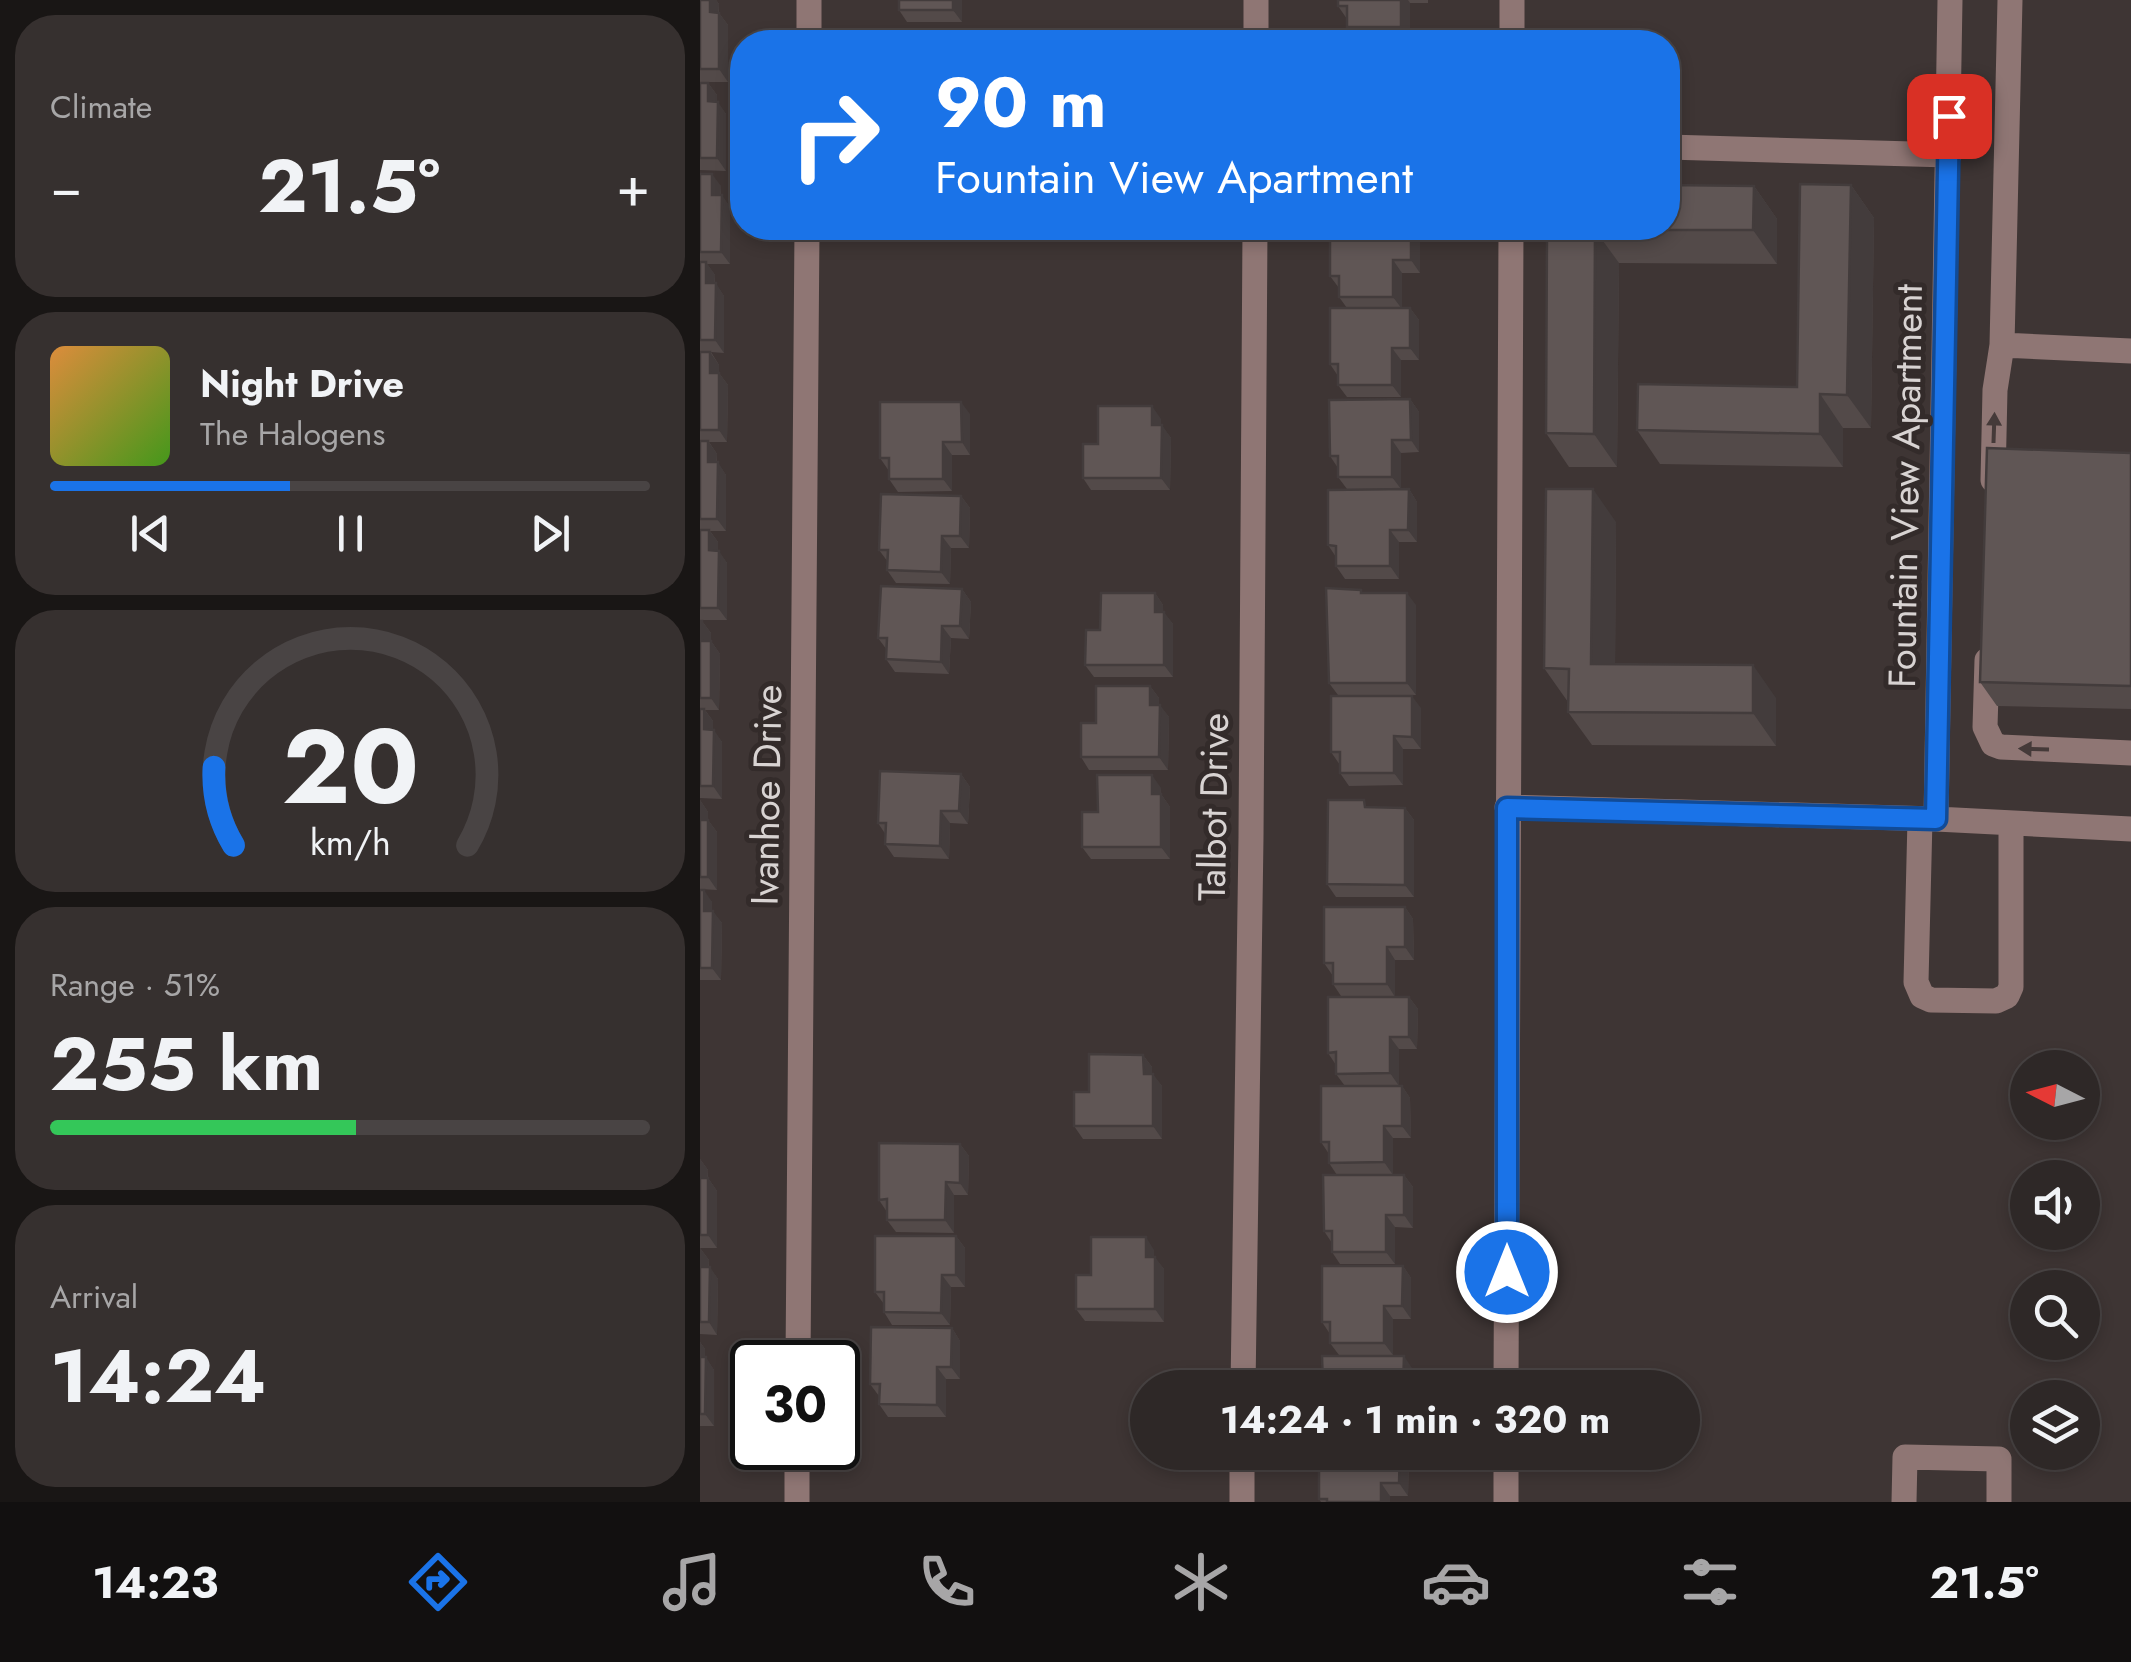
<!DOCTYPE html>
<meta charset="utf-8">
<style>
:root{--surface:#2e2827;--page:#36302f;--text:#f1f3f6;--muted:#a7a6a7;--line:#494444;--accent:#1a73e8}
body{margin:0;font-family:Jost,sans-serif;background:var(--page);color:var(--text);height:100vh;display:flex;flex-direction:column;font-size:38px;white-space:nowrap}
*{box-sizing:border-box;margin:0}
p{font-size:32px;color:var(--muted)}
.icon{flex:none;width:55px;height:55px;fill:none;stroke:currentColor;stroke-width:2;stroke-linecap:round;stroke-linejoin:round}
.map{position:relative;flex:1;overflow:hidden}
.drawer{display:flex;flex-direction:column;gap:15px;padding:15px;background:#191615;width:700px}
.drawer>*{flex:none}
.top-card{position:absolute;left:30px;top:30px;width:950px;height:210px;border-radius:40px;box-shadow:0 5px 15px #0003,0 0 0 2px var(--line);background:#1a73e8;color:#fff;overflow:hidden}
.needle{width:65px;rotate:276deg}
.tools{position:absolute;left:1310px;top:1050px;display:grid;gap:20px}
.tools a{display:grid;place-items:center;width:90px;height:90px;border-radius:50%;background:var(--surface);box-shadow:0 5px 15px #0003,0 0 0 2px var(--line);font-size:50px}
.speed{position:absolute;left:30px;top:1340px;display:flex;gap:20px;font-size:50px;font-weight:700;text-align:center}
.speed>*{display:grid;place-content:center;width:130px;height:130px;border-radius:50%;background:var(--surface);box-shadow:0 5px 15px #0003,0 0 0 2px var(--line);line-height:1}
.speed .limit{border:5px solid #111;border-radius:15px;background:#fff;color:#111}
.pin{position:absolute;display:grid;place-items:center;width:85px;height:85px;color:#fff;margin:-42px;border-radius:20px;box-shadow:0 5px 15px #0006}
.me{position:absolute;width:110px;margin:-55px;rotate:0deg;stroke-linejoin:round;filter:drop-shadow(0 0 8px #0008)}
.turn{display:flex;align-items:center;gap:35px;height:210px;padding:0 40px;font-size:45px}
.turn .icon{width:130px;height:130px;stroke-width:2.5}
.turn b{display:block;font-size:70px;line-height:85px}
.big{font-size:75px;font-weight:700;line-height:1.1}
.drawer .card{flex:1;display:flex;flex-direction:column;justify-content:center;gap:15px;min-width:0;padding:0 35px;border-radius:40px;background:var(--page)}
.drawer .dial{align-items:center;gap:0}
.dial svg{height:260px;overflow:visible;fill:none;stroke:var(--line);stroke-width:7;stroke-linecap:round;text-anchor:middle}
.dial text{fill:var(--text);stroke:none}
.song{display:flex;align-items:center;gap:30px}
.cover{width:120px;height:120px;border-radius:15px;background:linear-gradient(135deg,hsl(30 70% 55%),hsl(100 70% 35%))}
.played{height:10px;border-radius:5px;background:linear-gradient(90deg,var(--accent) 40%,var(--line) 40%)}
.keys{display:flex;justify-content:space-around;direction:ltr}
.heat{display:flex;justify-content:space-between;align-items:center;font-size:55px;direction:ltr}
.charge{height:15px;border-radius:8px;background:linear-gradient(90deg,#34c759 51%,var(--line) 0)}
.trip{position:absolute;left:430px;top:1370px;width:570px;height:100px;border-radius:50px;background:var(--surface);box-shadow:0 5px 15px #0003,0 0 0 2px var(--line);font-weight:700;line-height:100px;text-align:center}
.tabs{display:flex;height:160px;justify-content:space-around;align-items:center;background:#121010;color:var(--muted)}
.tabs .icon{width:70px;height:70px}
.tabs .on{color:var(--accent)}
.tabs b{font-size:45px;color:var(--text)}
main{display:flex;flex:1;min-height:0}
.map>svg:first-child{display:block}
</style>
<main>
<section class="drawer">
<div class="card"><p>Climate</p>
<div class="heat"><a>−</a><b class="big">21.5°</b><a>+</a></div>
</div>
<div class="card">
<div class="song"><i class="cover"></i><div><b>Night Drive</b><p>The Halogens</p></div></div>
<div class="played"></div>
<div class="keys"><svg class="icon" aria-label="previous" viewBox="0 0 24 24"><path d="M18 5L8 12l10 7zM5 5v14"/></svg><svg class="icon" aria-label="pause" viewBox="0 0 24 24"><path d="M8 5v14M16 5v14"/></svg><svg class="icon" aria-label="next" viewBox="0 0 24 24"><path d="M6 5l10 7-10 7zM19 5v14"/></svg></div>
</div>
<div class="card dial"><svg viewBox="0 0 100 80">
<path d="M14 69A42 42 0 1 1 86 69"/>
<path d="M14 69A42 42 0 0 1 8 45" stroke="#1a73e8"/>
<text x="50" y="56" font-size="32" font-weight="700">20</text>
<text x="50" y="72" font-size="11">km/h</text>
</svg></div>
<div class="card"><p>Range · 51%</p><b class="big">255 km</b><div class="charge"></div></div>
<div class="card"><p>Arrival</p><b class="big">14:24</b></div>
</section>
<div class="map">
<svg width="1431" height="1502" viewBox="0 0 1431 1502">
<rect width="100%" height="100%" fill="#3e3534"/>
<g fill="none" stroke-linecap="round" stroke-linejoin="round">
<path stroke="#8f7674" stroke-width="25" d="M1310,0l-8,345 129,6
M109,42v-42
M556,42v-42
M812,42v-42
M968,147l281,8
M1293,480l2,-90 7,-45
M1287,660l-2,67 8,17 8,3 130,6
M807,807l429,12 195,10
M1220,819l-4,163 6,14 9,4 65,1 11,-5 4,-9v-164
M1236,819l14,-819
M98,1362l9,-1134
M543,1388l8,-551 4,-609
M806,1388l5,-1160
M97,1502v-54
M542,1502v-50
M806,1502v-50
M1204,1502l1,-45 94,2v43"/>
</g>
<path fill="#534a49" d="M0,0h16l3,4v9l9,12v57h-28z
M198,0h64v22h-55l-8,-12z
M638,0h90v3h-18v36l-55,1 -8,-13v-8l-9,-13z
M0,83h8l9,12v7l9,12v57l-26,-1z
M0,174l21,12v9l9,12v57h-23l8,11v8l9,13v57l-13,-1 8,13v8l9,12 -1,57h-18l8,12v8l9,13v56h-16l8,11v9l9,12v57h-27z
M1151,185l23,33 -3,210h-28v39l-183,-3 -23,-34 160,-43z
M1054,186l23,33v45l-158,-1 -2,204h-48l-23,-34 1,-205h121z
M720,233v40h-18v35h8l9,12v40h-18v37h-54l-9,-12v-9l-8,-12 17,-56 -8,-11v-9l-9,-12z
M710,399l9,13v40l-18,1v36h-54l-9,-12v-9l-8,-12z
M270,414v41h-18v36l-54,1 -9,-13v-8l-9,-13z
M461,419v6l10,13 -1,52h-79l-8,-12 15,-34z
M1431,453v256l-134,-3 -17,-24z
M709,489l8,13v40h-18v37h-54l-9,-13v-9l-8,-12z
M261,496l9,12 -1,40h-18l-1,36 -54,-1 -9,-13 1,-8 -9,-12z
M916,522l-1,142 161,34v48l-184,-1 -24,-33v-10l-24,-34z
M262,589l9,13 -2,37 -18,-1 -2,36 -54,-2 -9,-13 1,-9 -9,-12z
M455,593l8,12v7l10,12v53h-79l-9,-12 15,-35z
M663,593l53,12v90h-78l-9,-12z
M0,621h2l9,12v8l9,13 -1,56h-14l8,11v9l9,12v57l-22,-1z
M450,686l9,12v7l10,12 -1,53h-79l-8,-13 15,-34z
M721,708v41h-18v36l-54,1 -9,-13v-8l-9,-13z
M261,774l9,13 -2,37 -18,-1 -1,36 -55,-2 -9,-13 1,-9 -8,-12z
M461,788v6l9,13v52h-79l-9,-12z
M0,800l8,12v8l9,12v58l-17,-1z
M670,807l35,1 9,12v77h-78l-9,-13z
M0,890l12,12v9l10,12 -1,57h-21z
M705,907l8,12 1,41h-19v37l-54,-1 -8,-12v-8l-9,-13z
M709,997l9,12 -1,40h-18v37h3l8,12 1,40h-18v37h11l9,12v41l-18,-1v37h-55l-8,-12v-9l-8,-12 13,-56 -8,-12v-9l-8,-12 24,-56 -9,-12v-9l-8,-12z
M443,1055l9,12v7l10,12v53h-79l-9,-13 15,-34z
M260,1144l9,12 -1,39h-14v38l-58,-1 -9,-12v-8l-8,-12z
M0,1159l8,11v8l9,13v57h-17l9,12v7l9,12 -1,56 -17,-1z
M256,1236l9,12v39h-14l-1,38h-58l-8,-13v-8l-9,-12z
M454,1250v7l10,12v53l-79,-1 -9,-12 15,-34z
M703,1266l8,12v41h-18v36h-54l-9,-12v-9l-8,-12z
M252,1328l8,13v38h-14v38h-58l-9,-13v-8l-9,-12z
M0,1342l5,7v8l9,13v56h-14z
M619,1452h88l2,3 -1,41h-18v6h-69l-2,-3z"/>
<path fill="#433c3c" d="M10,0h6l3,4 -1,21 -8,-13z
M253,0h9v22l-9,-12z
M701,0h7l2,3v36l-9,-12z
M19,13l9,12v57l-9,-13z
M8,83l9,12v19l-9,-13z
M18,102l8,12v57l-9,-13z
M12,174l9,12 -1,21 -8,-12z
M1151,185l23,33 -3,210 -24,-33z
M1054,186l23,33v45l-24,-34z
M22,195l8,12v57l-9,-12z
M711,228h5l4,5v40l-9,-13z
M895,230l24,33 -2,204 -23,-33z
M693,260l9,13v36l-9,-12z
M6,262l9,13 -1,21 -8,-13z
M16,283l8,13v57l-9,-13z
M710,308l9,12v40l-9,-12z
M692,348l9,12v37l-9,-12z
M10,352l9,13v20l-9,-12z
M19,373l9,12 -1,57 -8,-12z
M1120,394l23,34v39l-23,-33z
M710,399l9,13v40l-8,-12z
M261,402l9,12v41l-8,-13z
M452,406l9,13v19l-9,-13z
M462,425l9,13 -1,52 -9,-12z
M692,440l9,13v36l-9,-12z
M8,441l9,13 -1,20 -8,-12z
M243,442l9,13v36l-9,-12z
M18,462l8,13v56l-9,-12z
M709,489l8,13v40l-9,-12z
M893,489l23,33 -1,175 -24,-33z
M261,496l9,12 -1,40 -9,-12z
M9,530l9,12v21l-9,-13z
M690,530l9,12v37l-9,-13z
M242,536l9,12 -1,36 -9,-12z
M19,551l8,12v57l-9,-12z
M262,589l9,13 -2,37 -9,-13z
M455,593l8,12 1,20 -9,-13z
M707,593l9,12v90l-9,-12z
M464,612l9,12v53l-9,-12z
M2,621l9,12v21l-9,-13z
M242,626l9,12 -2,36 -8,-12z
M11,641l9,13 -1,56 -8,-12z
M1053,665l23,33v48l-23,-33z
M450,686l9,12v19l-9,-12z
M712,696l9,12v41l-9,-12z
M460,705l9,12 -1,53 -9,-13z
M4,709l9,12v21l-9,-13z
M14,730l8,12v57l-9,-13z
M694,736l9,13v36l-9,-12z
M261,774l9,13 -2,37 -9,-13z
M452,775l9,13 -1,19 -8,-13z
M461,794l9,13v52l-9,-12z
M0,800l8,12v20l-8,-11z
M705,808l9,12v77l-9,-12z
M241,811l9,12 -1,36 -9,-13z
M8,820l9,12v58l-9,-13z
M4,890l8,12v22l-8,-13z
M705,907l8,12 1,41 -9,-13z
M13,911l9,12 -1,57 -9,-12z
M687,947l8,13v37l-8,-13z
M709,997l9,12 -1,40 -8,-12z
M690,1037l9,12v37l-9,-13z
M443,1055l9,12v19l-8,-12z
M453,1074l9,12v53l-9,-13z
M702,1086l8,12 1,40 -9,-12z
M684,1126l9,12v37l-9,-13z
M260,1144l9,12 -1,39 -8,-12z
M0,1159l8,11 -1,21 -7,-11z
M704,1175l9,12v41l-9,-13z
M8,1178l9,13v57l-9,-13z
M246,1182l8,13v38l-9,-13z
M686,1215l9,12v37l-9,-12z
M256,1236l9,12v39l-9,-12z
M446,1237l8,13v19l-8,-12z
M0,1248l9,12 -1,19 -8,-12z
M455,1257l9,12v53l-9,-13z
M703,1266l8,12v41l-9,-13z
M10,1267l8,12 -1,56 -8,-13z
M242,1275l9,12 -1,38 -9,-12z
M684,1306l9,13v36l-9,-12z
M252,1328l8,13v38l-9,-12z
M0,1342l5,7v20l-5,-7z
M704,1356l8,12v20h-9z
M6,1357l8,13v56l-9,-12z
M237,1367l9,12v38l-9,-12z
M700,1452h7l2,3 -1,41 -9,-13z
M681,1483l9,13v6h-9z"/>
<path fill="#605655" stroke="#433c3c" stroke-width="2.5" d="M0,0h10v12l9,1v56h-19z
M199,0h54v10h-54z
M638,0h63v27h-54v-21h-9z
M631,41h81v1h-81z
M0,83h8v18l10,1 -1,56h-17z
M0,174h12v21h10l-1,57h-21z
M1100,184l51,1 -4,210 -27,-1v40l-183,-4 1,-46 159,3z
M968,185l86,1 -1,44h-158l-1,204 -48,-1 1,-205h121z
M630,228h81v32h-18v37h-54v-21h-9z
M0,262h6v21h10l-1,57h-15z
M630,308h80v40h-18v37h-54v-21h-8z
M0,352h10v21h9v57h-19z
M710,399l1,41h-19v37h-54v-21h-8l-1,-56z
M180,402h81l1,40h-19v37h-54v-21h-9z
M398,406h54v19h10l-1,53h-78v-34h15z
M0,441h8v21h10l-1,57h-17z
M1287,448l144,5v233l-151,-4z
M709,489l-1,41h-18v36h-54v-20l-8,-1v-55z
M846,489h47l-2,175 162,1v48l-185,-1 1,-43 -25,-1z
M181,494l80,2 -1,40h-18l-1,36 -54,-2 1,-20h-9z
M0,530h9v20l10,1 -1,57h-18z
M181,586l81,3 -2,37h-18l-1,36 -55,-3 1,-21h-9z
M626,588l35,2v3h46v90h-78z
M401,593h54v19h9v53h-79l1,-35h14z
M0,621h2v20h9v57h-11z
M396,686h54v19h10l-1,52h-78v-34h15z
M631,696h81v41l-18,-1v37h-54v-21h-9z
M0,709h4v20l10,1 -1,56h-13z
M180,771l81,3 -2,37h-18l-1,35 -55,-2 1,-21h-8z
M397,775h55v19h9v53h-79v-35h16z
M628,800h36l1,7 40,1v77l-78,-1z
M0,820h8v57h-8z
M0,890h4v21h9l-1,57h-12z
M624,907h81v40h-18v37h-54v-21h-9z
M628,997h81v40h-19v36l-54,1v-22l-8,1z
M389,1054l54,1 1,19h9v52h-79v-34h15z
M621,1086h81v40h-18v36l-55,1v-21h-8z
M179,1143l81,1v39l-14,-1 -1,38h-58v-21l-8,1z
M623,1175h81v40h-18v37h-54v-21h-8z
M0,1178h8v57h-8z
M175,1236h81v39h-14l-1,38 -57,-1v-20h-9z
M391,1237h55v20h9v52h-79v-34h15z
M622,1266h81l-1,40h-18v37h-54v-21h-8z
M0,1267h10l-1,55h-9z
M171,1327l81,1 -1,39h-14v38l-58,-1 1,-20h-10z
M622,1356h82l-1,32h-80z
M0,1357h6l-1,57h-5z
M619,1452h81l-1,31h-18v19h-54v-3h-8z"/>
<defs><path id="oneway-solid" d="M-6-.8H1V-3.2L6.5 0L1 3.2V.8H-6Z" transform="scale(2.5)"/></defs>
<g fill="#453a39">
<use href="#oneway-solid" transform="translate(1294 428) rotate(-88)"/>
<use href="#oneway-solid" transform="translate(1334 749) rotate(-178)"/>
</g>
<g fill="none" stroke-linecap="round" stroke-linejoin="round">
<defs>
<path id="route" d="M807,1272v-464l429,11 13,-703"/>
</defs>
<use href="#route" stroke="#114b97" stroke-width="25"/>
<use href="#route" stroke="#1a73e8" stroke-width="18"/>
</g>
<g text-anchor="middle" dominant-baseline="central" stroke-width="10" stroke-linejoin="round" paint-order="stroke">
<g font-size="38" fill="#d8d3d2" stroke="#332b2a">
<text transform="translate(1205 486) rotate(-89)">Fountain View Apartment</text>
<text transform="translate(66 795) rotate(-89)">Ivanhoe Drive</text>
<text transform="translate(513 807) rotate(-89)">Talbot Drive</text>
</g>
</g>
</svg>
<div class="tools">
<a><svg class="needle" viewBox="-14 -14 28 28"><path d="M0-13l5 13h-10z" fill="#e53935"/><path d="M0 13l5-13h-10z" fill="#a7a6a7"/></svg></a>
<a><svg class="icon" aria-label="sound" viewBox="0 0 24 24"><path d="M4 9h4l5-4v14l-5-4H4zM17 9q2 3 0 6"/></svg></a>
<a><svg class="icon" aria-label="search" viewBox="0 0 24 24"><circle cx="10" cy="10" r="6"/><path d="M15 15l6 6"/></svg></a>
<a><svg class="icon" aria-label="layers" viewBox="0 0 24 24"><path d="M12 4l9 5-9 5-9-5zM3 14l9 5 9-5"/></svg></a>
</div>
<div class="speed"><div class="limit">30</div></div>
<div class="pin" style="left:1249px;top:116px;background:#d93025"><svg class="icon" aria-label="arrive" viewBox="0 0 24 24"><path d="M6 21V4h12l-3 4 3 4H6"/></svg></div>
<svg class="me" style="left:807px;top:1272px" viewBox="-20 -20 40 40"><circle r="17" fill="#1a73e8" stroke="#fff" stroke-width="3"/><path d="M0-11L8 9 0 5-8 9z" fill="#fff"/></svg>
<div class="trip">14:24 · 1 min · 320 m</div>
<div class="top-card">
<div class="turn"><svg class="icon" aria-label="right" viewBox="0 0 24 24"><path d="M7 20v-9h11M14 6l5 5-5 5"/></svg><div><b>90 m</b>Fountain View Apartment</div></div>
</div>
</div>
</main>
<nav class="tabs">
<b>14:23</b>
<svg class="icon on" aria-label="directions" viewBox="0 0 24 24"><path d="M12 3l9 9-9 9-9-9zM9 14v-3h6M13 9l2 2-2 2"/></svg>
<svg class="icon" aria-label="music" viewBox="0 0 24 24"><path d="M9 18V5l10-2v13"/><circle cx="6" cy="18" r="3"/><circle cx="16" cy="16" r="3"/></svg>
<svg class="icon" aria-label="phone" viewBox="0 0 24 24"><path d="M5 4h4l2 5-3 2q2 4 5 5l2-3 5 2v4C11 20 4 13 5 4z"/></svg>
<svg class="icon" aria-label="climate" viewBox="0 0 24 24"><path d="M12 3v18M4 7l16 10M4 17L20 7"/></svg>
<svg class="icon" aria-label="car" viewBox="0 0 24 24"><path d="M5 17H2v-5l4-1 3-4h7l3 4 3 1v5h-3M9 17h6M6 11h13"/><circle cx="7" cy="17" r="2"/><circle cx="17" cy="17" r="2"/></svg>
<svg class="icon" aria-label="filters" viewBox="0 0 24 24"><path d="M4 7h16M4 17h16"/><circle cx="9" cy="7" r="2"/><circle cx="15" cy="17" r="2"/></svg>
<b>21.5°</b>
</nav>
